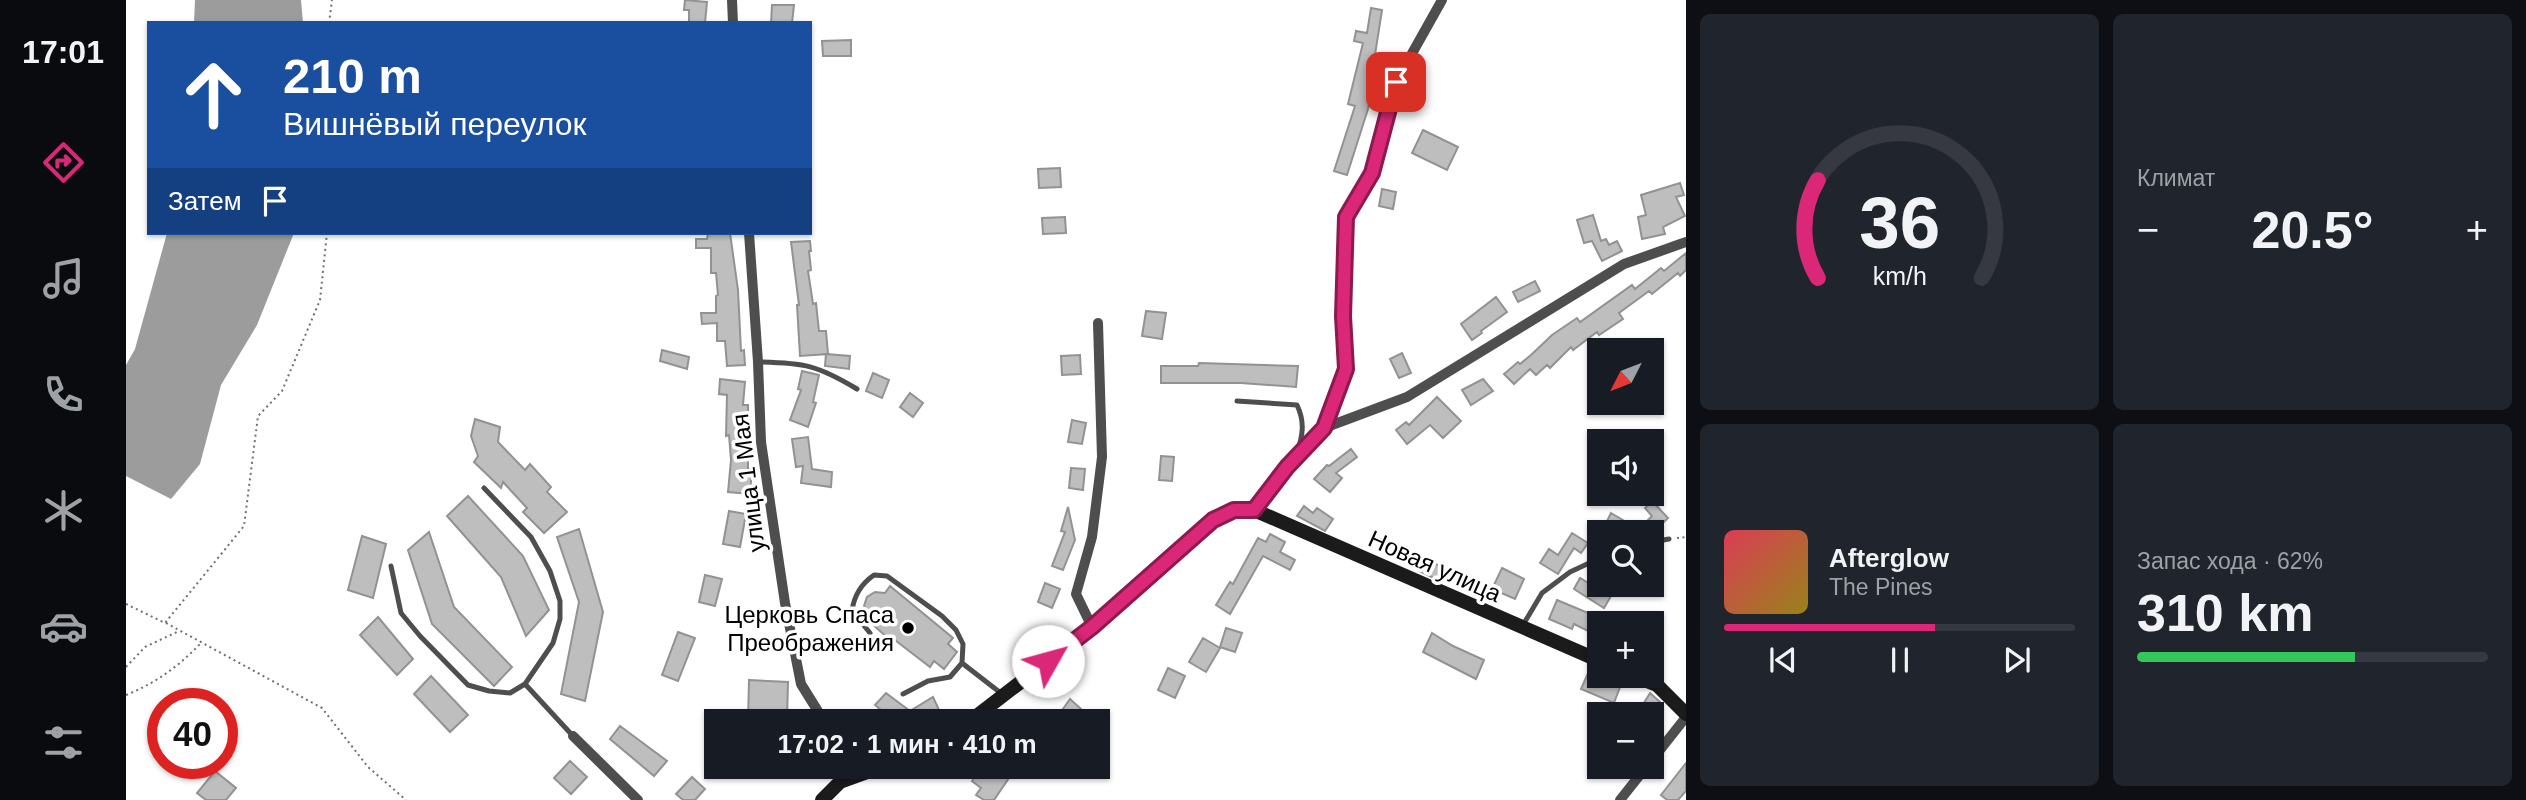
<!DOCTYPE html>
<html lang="ru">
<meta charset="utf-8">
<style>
:root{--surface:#171b24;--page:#20242c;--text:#f1f3f6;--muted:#9ea1a6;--line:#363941;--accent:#db2777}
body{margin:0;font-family:Arial,sans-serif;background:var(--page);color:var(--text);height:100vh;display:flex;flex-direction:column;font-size:26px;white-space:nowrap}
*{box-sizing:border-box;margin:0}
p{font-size:23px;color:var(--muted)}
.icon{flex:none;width:38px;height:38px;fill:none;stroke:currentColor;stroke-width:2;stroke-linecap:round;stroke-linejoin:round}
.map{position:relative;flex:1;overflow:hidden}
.side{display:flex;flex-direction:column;gap:14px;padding:14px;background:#0d0f14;width:840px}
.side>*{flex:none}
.guide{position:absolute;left:21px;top:21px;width:665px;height:214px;border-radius:0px;box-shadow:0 2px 5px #0004;background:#1a4fa0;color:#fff;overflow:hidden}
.needle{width:46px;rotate:228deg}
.tools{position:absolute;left:1461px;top:338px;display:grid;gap:14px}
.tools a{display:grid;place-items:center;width:77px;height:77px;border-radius:0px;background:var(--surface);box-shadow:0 2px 5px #0004;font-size:35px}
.speed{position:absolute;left:21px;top:688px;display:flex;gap:14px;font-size:35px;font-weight:700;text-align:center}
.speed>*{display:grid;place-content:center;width:91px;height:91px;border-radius:50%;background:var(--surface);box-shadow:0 2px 5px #0004;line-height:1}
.speed .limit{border:10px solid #d22;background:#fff;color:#111}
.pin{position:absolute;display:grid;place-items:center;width:60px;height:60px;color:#fff;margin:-30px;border-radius:14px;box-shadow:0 4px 10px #0006}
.me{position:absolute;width:77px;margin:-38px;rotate:52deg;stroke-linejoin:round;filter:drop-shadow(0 0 5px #0008)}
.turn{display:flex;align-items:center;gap:24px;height:147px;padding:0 21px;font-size:32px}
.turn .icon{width:91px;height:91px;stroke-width:2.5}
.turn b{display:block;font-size:49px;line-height:60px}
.then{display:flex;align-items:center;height:66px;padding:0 21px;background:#0003;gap:14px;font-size:26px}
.big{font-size:52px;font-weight:700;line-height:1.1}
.side .tile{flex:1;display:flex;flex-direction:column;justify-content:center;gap:10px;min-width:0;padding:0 24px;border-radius:10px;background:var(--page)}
.side .dial{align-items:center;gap:0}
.dial svg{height:182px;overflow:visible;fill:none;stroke:var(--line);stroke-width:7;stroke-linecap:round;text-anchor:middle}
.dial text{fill:var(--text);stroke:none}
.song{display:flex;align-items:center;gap:21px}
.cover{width:84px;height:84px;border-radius:10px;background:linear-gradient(135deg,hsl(350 70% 55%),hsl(50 70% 35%))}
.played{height:7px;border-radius:4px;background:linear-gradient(90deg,var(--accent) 60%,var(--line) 60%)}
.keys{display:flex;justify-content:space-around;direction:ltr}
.heat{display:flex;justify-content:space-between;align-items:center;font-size:38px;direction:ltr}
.charge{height:10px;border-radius:5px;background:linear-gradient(90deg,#34c759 62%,var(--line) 0)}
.side .tiles{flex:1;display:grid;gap:14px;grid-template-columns:repeat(2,1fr)}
.trip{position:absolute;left:578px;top:709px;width:406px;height:70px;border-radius:0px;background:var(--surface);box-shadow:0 2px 5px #0004;font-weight:700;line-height:70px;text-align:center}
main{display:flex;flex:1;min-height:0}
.dock{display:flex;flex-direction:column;width:126px;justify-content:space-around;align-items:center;background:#090b0e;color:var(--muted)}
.dock .icon{width:49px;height:49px}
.dock .current{color:var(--accent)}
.dock b{font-size:32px;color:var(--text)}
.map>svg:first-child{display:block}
</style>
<main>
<nav class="dock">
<b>17:01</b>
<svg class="icon current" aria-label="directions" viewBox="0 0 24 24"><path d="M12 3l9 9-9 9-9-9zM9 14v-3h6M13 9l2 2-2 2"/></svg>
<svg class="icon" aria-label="music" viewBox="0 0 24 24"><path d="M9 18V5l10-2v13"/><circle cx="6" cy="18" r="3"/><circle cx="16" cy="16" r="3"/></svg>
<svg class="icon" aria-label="phone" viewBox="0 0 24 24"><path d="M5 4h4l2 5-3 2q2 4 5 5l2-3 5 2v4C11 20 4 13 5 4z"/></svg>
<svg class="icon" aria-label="climate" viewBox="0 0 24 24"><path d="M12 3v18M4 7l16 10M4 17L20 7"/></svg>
<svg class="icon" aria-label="car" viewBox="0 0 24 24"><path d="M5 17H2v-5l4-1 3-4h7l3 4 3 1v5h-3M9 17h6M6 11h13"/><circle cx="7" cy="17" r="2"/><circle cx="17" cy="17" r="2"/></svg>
<svg class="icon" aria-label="filters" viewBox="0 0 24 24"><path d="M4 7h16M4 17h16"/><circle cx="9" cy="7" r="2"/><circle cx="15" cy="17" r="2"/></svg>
</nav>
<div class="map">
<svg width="1560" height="800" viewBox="0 0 1560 800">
<rect width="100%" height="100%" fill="#fff"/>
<path fill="#9c9c9c" d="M69,0h106l2,23h-109z
M41,233h127l-37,92 -36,60 -21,79 -29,35 -45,-23v-111l9,-16z"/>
<path fill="#bebebe" stroke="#929292" stroke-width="2" d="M559,0l22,2 -2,21h-16v-13h-5z
M646,5h22l-2,18h-21z
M1245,8l11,2 -10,64 3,1 -7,34 -21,66 -13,-4 21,-65 -7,-2 15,-61 -9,-2 2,-10 11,2z
M725,40v16h-28l-1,-15z
M1297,130l35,17 -11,23 -35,-17z
M934,168l1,19 -22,1 -1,-19z
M1554,183l4,12 -8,2 9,19 -22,11 2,7 -23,5 -4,-22 8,-2 -5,-20z
M1256,189l14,3 -3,17 -14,-3z
M1467,215l8,26 5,-2 3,6 8,-4 5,10 -20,10 -10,-20 -8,2 -7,-23z
M939,217l1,16 -23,1 -1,-16z
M582,233h22l8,57 3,61 3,-1 1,15 -18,1 -2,-25h-8v-18l-15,1 -1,-11h15v-17l2,-1 -2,-22h-5v-25h-15v-9h11z
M684,241l1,10h-2l2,19 -3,1 5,33 3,-1 3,28h7l2,23 -28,2 -3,-51h2l-8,-63z
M1560,253v17l-6,6 -2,-3 -26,21 -3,-3 -30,22 4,6 -24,16 -2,-3 -24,18 -2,-3 -21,21 -3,-3 -11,10 -6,-6 -16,15 -10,-10 14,-12 2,2 11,-9 21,-20 25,-17 3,4 52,-37 3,4 26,-21 3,3z
M1409,281l5,10 -22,11 -5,-10z
M1370,297l11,15 -26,19 1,2 -10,7 -11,-16z
M1020,311l20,2 -4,26 -20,-3z
M536,350l27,7 -2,12 -27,-8z
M1276,353l9,20 -12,5 -9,-19z
M700,354l24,2 -1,13 -24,-3z
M954,355l1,19 -19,1 -1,-19z
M1073,363l99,3 -2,21 -55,-4h-80v-17h37z
M676,371l17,4 -6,27 3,1 -8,24 -18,-7 11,-30 -3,-1z
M747,373l16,7 -7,18 -16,-7z
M594,379l25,3 -2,23h5v64h4l-2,25 -22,-2 3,-32 -2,-25 -3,1 1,-41 -8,-1z
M1357,379l10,12 -22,14 -9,-15z
M784,393l13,10 -10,14 -13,-10z
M1311,397l24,24 -18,17 -13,-13 -23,19 -11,-14 10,-8 3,3z
M349,419l25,8 -2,15 27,28 5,-6 21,23 -4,5 20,20 -23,21 -21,-21 4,-4 -24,-26 -2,6 -27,-26 4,-6 -7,-20z
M946,420l14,3 -4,21 -14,-2z
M682,437l4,32 20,3 -1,15 -30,-4 2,-17 -7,1 -4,-28z
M1225,449l6,8 -21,16 6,5 -12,14 -16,-13 13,-14 2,1z
M1035,456l13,1 -2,24 -13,-1z
M945,468l14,1 -2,21 -14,-2z
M342,496l55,60 26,54 -23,26 -25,-59 -54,-61z
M1526,501l16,17 -13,13 -9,-9 6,-6 -7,-8z
M1178,506l9,7 4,-5 16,11 -8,12 -28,-15z
M942,507l7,33 -12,30 -11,-4 13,-34 -4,-1z
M603,511l17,3 -6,33 -17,-3z
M1485,513l17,10 -5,9h-15l3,-6 -5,-3z
M453,529l24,83 -18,89 -24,-7 18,-92 -22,-65z
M303,532l25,75 58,60 -18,19 -62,-62 -24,-74z
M1446,533l16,10 -7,10 -7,-5 -16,26 -18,-11 9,-14 9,6z
M1144,534l15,8 -5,10 15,8 -5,10 -27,-14 -33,58 -14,-9 14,-23 3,2 25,-46 8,4z
M236,536l24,8 -13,54 -25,-8z
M1297,558l25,12 -6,12 -25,-12z
M1376,568l22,11 -9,20 -23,-10z
M1474,568v16h18l-14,24 -30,-19 6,-11 10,6z
M579,575l17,4 -7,27 -16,-4z
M919,583l15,6 -8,19 -14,-6z
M764,586l63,52 -5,6 9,8 -13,17 -10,-8 -4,6 -39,-30 -2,2 -24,-21 2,-2 -3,-10 3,-9 8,-5 10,1z
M1431,600l43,18v19l-26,-13 -2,5 -23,-10z
M252,617l35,42 -16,16 -37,-40z
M1100,628l16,5 -7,19 -15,-5z
M552,632l17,6 -17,43 -16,-6z
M1306,633l21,13 31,14 -8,19 -53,-27z
M1077,638l17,10 -14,24 -17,-10z
M1042,668l17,8 -10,22 -17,-8z
M1462,673l32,14 -6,16 -33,-14z
M305,676l37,39 -18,17 -36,-38z
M623,680l39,2 -1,39h-39z
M760,693l24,18 23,-14 7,15 -16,9h-30l-19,-16z
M1524,693l10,9 -7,12h-8l-6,-3z
M944,699l11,10 -8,12h-6l-9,-5z
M494,726l47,35 -13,15 -44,-37z
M444,761l17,16 -16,17 -17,-16z
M1560,763v28l-8,9h-11l-6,-5z
M856,766h17l12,9 -17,25h-10l-8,-5 5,-7 -9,-7z
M89,771l21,17 -10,12h-20l-9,-7z
M566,777l13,12 -10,11h-12l-7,-6z"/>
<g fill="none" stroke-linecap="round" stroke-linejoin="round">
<path stroke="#707070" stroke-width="2" stroke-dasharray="2 3.5" stroke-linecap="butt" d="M203,23l3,-23
M1551,538l9,-1
M0,604l39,19 79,-97 14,-110 24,-25 38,-91 7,-67
M40,623l156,85 46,59 38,33
M0,667l19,-20 34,-16
M0,695c30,-12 53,-29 75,-52"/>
<path stroke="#4e4e4e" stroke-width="5" d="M632,362c47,1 59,3 99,27
M1111,401l60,4c8,17 6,30 0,48
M358,488l47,49 19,34 10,30v18l-7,24 -28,41 48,52
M1526,542l17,-3
M265,566l10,47 19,23 48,49 21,6 21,2 15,-9
M1397,625l19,-32 28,-21 30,-14
M744,633l-18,-22c2,-16 9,-27 22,-36l13,1 55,40 14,14 7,14 -1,19 40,31
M777,694l25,-13 22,-4 12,-14"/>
<path stroke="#4e4e4e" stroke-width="10" d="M606,0l1,23
M623,233l9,129 3,80 24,161 16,81 23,37
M1198,428l22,-59 -3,-53 3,-99 26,-44 24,-91 46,-82
M1128,510l33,-43 37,-39 83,-31 217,-133 62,-22
M966,627l-16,-33 16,-57 10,-80 -4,-134
M447,736l65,64
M1526,760l34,-43
M1494,800l27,-34"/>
<path stroke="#1b1b1b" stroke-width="14" d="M1508,676l23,9 29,29
M844,721l122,-94 121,-107 21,-10h20l346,151
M696,800l18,-18 44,-16"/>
</g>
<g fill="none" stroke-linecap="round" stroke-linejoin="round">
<defs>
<path id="route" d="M922,661l44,-34 121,-107 21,-10h20l33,-43 37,-39 22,-59 -3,-53 3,-99 26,-44 24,-91"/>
</defs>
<use href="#route" stroke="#8e194d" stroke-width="18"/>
<use href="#route" stroke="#db2777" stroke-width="12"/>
</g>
<circle fill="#000" stroke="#fff" stroke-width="2.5" cx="782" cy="628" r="7"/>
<g text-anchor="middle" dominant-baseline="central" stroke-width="7" stroke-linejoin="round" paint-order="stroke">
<g font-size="24" fill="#000" stroke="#fff">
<text transform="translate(622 483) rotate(-97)">улица 1 Мая</text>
<text transform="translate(1309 566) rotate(24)">Новая улица</text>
</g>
<g font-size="24" fill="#000" stroke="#fff" text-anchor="end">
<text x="768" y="614">Церковь Спаса<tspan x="768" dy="28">Преображения</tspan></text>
</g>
</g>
</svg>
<div class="tools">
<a><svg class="needle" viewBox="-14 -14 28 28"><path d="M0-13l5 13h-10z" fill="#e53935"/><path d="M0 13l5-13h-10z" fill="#9ea1a6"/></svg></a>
<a><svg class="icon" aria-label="sound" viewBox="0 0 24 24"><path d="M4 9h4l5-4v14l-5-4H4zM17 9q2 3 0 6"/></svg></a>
<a><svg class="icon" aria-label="search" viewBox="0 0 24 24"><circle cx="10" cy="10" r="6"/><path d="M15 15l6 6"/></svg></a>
<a>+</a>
<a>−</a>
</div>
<div class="speed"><div class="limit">40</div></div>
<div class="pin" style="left:1270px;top:82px;background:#d93025"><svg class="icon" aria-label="arrive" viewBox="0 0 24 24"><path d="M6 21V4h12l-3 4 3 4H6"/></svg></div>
<svg class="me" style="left:922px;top:661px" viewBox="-20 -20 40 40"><circle r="19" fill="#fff"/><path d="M0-13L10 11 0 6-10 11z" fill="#db2777"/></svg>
<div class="trip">17:02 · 1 мин · 410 m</div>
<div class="guide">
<div class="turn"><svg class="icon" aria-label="ahead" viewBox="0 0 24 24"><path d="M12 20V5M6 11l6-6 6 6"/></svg><div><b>210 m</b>Вишнёвый переулок</div></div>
<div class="then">Затем<svg class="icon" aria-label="arrive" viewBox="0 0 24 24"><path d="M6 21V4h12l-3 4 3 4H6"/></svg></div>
</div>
</div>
<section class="side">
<div class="tiles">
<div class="tile dial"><svg viewBox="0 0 100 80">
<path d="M14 69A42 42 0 1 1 86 69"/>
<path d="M14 69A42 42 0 0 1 14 26" stroke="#db2777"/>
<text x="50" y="56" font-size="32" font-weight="700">36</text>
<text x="50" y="72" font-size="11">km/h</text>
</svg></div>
<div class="tile"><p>Климат</p>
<div class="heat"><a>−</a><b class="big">20.5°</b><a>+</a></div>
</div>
<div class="tile">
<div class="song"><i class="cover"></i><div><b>Afterglow</b><p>The Pines</p></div></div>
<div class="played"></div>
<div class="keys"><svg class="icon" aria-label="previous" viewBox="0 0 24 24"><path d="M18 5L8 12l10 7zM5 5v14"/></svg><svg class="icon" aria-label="pause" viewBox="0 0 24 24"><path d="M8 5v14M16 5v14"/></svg><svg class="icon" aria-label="next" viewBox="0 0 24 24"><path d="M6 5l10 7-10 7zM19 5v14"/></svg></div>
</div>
<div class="tile"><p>Запас хода · 62%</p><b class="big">310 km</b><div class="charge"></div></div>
</div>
</section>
</main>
